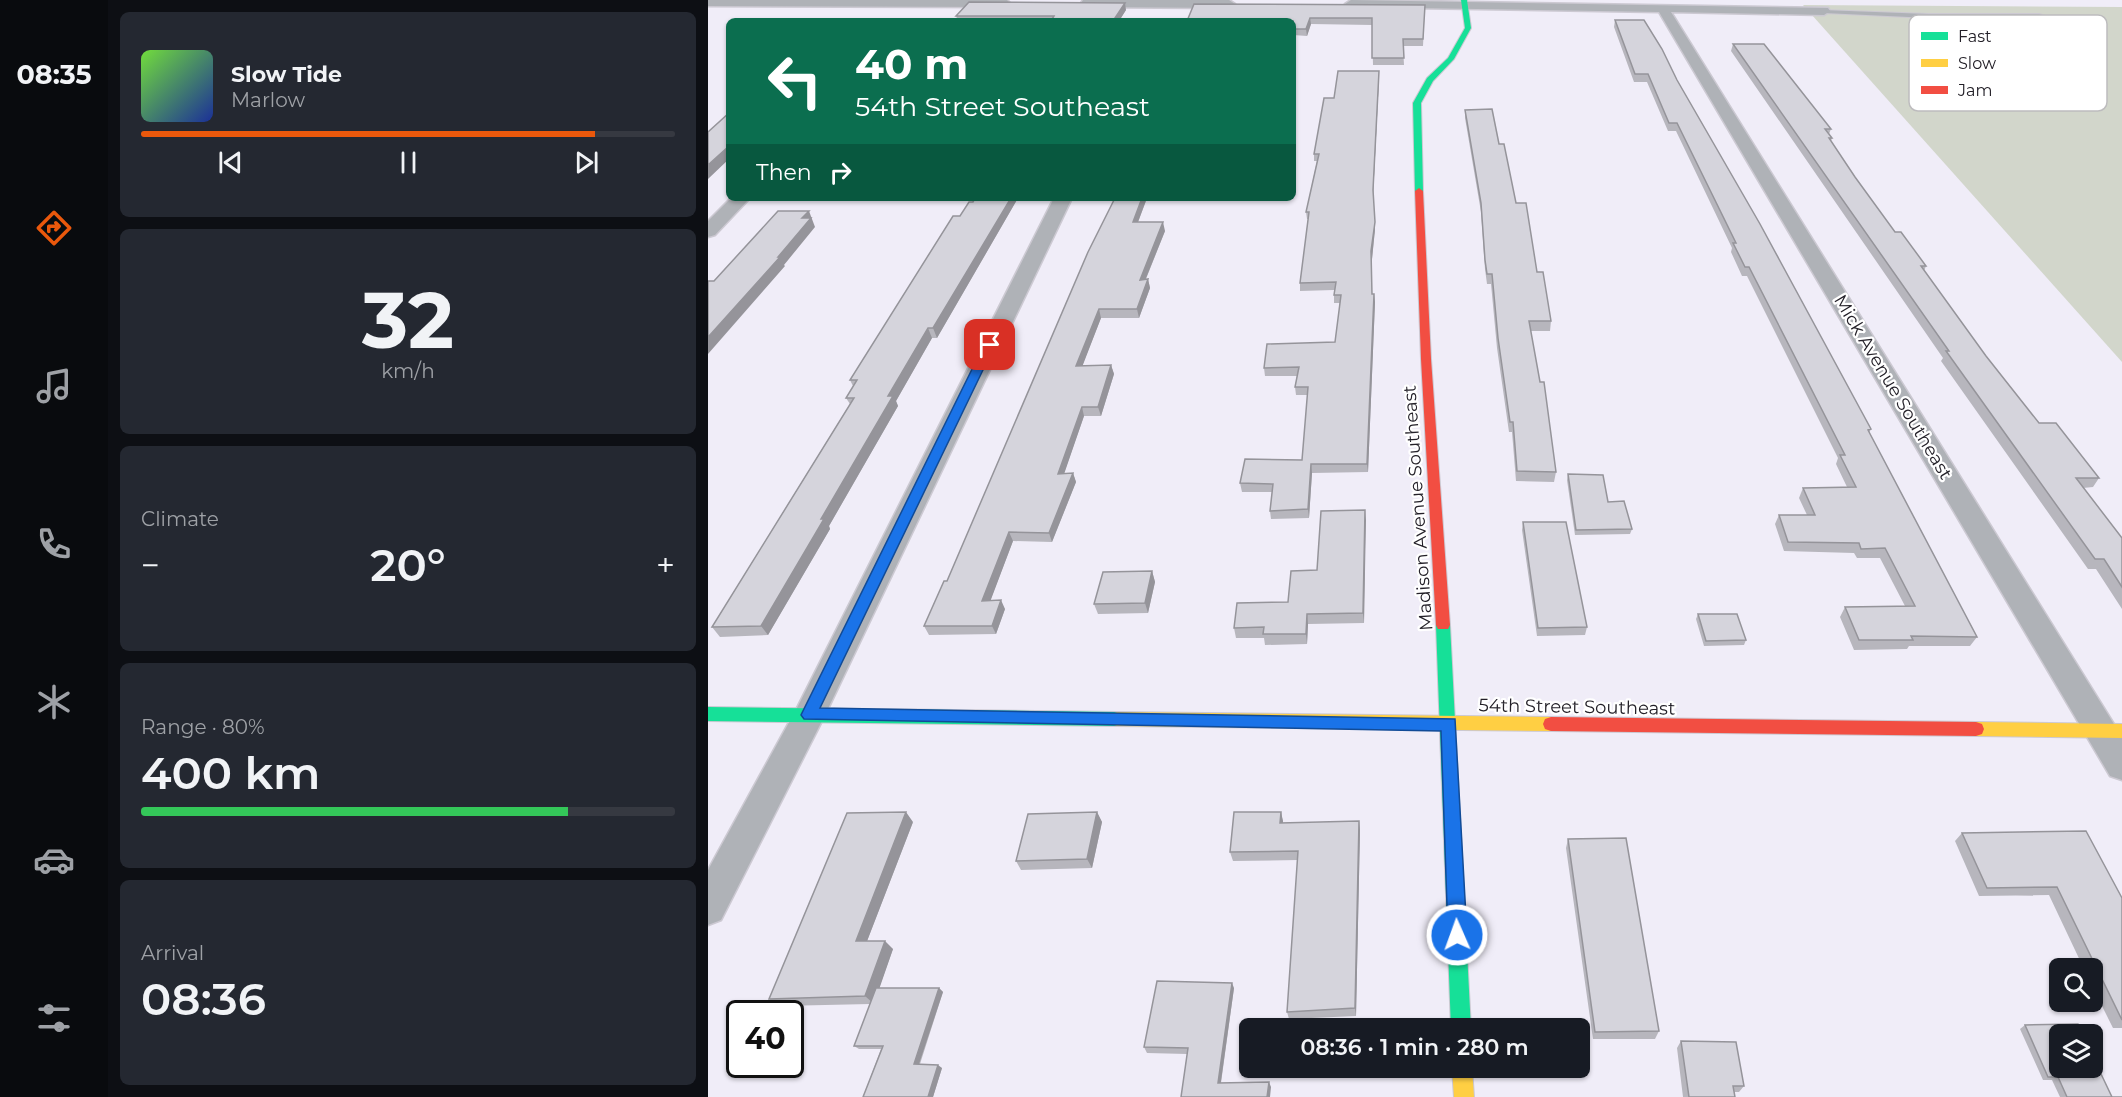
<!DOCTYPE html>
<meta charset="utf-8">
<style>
:root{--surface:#171b24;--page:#242831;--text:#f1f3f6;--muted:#9ea1a6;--line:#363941;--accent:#ea580c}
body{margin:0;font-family:Montserrat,sans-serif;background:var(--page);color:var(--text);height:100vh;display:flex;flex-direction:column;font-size:22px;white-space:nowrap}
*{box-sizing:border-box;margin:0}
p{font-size:20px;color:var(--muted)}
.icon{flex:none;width:33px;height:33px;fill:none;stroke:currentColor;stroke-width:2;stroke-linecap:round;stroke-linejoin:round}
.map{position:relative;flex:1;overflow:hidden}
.side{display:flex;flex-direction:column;gap:12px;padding:12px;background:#0d0f14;width:600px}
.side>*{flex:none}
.top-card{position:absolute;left:18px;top:18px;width:570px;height:183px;border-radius:9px;box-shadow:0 2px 4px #0004;background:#0b6e4f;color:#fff;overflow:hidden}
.controls{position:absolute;left:1341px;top:958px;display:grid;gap:12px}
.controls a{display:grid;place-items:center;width:54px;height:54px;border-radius:9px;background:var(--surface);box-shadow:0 2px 4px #0004;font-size:30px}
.speed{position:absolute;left:18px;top:1000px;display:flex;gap:12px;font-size:30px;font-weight:700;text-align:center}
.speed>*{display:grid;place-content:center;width:78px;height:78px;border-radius:50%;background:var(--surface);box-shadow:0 2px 4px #0004;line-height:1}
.speed .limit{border:3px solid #111;border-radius:9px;background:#fff;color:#111}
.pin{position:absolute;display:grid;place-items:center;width:51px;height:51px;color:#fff;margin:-26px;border-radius:12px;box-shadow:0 3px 9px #0006}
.me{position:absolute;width:66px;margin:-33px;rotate:358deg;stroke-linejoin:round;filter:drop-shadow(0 0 4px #0008)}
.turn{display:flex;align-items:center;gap:21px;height:126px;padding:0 30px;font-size:27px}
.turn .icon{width:78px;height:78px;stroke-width:2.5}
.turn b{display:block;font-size:42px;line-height:51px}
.then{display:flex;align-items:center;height:57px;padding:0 30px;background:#0003;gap:12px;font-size:22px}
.big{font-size:45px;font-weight:600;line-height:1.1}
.side .tile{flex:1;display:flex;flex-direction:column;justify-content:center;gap:9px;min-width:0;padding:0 21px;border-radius:9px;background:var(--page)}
.side .dial{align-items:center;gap:0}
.dial b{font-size:78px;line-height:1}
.song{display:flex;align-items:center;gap:18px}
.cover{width:72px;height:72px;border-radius:9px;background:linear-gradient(135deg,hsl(100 70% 55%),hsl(230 70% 35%))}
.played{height:6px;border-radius:3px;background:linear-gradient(90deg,var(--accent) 85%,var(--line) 85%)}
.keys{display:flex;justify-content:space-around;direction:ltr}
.heat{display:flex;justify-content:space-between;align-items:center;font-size:33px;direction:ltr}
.charge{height:9px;border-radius:4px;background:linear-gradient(90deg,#34c759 80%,var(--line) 0)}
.trip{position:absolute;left:531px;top:1018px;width:351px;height:60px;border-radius:9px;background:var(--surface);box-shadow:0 2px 4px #0004;font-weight:600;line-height:60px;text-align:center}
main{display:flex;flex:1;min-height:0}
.tabs{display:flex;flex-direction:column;width:108px;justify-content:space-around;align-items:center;background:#090b0e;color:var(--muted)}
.tabs .icon{width:42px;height:42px}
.tabs .selected{color:var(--accent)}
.tabs b{font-size:27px;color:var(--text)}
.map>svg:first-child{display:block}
</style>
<main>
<nav class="tabs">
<b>08:35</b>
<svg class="icon selected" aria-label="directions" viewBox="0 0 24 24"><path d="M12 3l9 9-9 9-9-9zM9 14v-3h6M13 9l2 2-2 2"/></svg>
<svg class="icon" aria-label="music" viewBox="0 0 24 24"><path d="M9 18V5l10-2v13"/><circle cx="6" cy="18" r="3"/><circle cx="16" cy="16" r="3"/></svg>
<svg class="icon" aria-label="phone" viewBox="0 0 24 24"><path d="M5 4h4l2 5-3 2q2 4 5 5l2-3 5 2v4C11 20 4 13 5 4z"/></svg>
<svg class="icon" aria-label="climate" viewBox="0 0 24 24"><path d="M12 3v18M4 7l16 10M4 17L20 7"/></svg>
<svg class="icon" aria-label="car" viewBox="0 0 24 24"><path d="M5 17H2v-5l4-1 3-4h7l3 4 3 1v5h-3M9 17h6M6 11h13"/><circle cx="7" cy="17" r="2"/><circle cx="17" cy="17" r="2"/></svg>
<svg class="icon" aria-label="filters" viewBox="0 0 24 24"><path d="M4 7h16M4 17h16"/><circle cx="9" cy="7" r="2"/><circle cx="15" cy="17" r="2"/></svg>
</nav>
<section class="side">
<div class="tile">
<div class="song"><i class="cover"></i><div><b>Slow Tide</b><p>Marlow</p></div></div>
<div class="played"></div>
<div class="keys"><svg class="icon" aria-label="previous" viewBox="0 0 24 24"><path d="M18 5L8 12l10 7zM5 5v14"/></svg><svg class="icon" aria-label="pause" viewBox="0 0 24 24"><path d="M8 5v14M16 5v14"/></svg><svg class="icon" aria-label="next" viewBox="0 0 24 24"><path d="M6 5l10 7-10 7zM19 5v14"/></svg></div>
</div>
<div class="tile dial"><b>32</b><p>km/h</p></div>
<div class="tile"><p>Climate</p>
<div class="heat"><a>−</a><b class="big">20°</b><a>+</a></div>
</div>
<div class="tile"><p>Range · 80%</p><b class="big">400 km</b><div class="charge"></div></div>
<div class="tile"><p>Arrival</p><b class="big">08:36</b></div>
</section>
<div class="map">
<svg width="1414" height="1097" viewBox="0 0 1414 1097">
<rect width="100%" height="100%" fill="#f0edf8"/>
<path fill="#d2d6cb" d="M1095,5l319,2v355z"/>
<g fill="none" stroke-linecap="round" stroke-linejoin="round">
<defs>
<path id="lane" d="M1114,10l106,4h111l10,3 14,11 -3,2 -107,2 -11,-3 -12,-11 -106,-5zM1229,18h102l15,8 -101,2 -7,-1z"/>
<path id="street" d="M0,0h299l3,3 -6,4 -296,-1z
M375,0h146l6,4 -6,4 -142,-1 -6,-4z
M643,0l477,8 2,3 -6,4 -153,-3 451,725v43l-12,-4 -451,-764 -312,-5 -2,-3z
M23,198h19l-35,37 -7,2v-16z
M346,198h18l-247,517 -104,205 -13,5v-55l90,-164z"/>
<path id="fast" d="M753,0h6l4,28 -17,31 -21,22 -12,22 2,88 -4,3 -4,-3 -2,-88 14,-25 21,-20 17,-30z
M735,619l5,2 2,4 21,404h-20l-15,-404 2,-4z
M0,707l409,5 6,2 2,5 -2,5 -6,2 -409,-5z"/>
<path id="slow" d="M409,712l434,5 6,2 2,5 -2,5 -6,2 -434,-5 -6,-2 -2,-5 2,-5z
M1268,722l146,2v14l-146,-2 -6,-2 -2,-5 2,-5z
M744,1068h20l2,29h-20z"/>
<path id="jam" d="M711,188l4,3 8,168 19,266 -2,4h-10l-2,-4 -15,-266 -6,-168z
M843,717l425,5 6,2 2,5 -2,5 -6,2 -425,-5 -6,-2 -2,-5 2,-5z"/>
</defs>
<use href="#lane" stroke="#ccc9d2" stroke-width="2"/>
<use href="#street" stroke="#ccc9d2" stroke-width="3"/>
<use href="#fast" stroke="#ccc9d2" stroke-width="2"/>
<use href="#slow" stroke="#ccc9d2" stroke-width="2"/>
<use href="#jam" stroke="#ccc9d2" stroke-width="2"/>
<use href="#lane" fill="#afb2b7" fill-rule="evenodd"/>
<use href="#street" fill="#afb2b7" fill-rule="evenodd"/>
<use href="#fast" fill="#16e098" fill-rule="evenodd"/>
<use href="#slow" fill="#ffcf43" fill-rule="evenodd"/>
<use href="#jam" fill="#f24e42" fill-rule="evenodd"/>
</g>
<path fill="#b7b6bd" d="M717,5l-2,41h-20l1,19h-31l-1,-40 -61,-1 -4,12 -14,-1v-14h-106z
M418,10l-7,11h-161l-2,-5z
M907,20l62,60 194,349 -2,4 108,204 -7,9h-61l-2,3 -53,1 -14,-33 5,-10 60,-1 -25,-48h-23l-3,-5 -70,-2 -9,-27 4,-9h28l-8,-17 4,-10 44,-1 -11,-23 2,-6 -91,-182h-5l-11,-24 1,-4 -56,-117h-8l-21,-49h-13l-20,-55z
M1025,44l98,85 -2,5 3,4 -1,3 24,36 40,55 31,34 -2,5 62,85 53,67 60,55 -6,9 -10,1 39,50v71l-26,-40h-8l-147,-208 2,-3 -212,-307z
M671,78l-6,118 2,33 -3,30v35h2l1,8 -7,170 -56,1 -3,45 -38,1 -1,-8 2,-19h-30l-2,-9 62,-23 6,-65h-12l-1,-8 2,-11h-32l-1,-8 71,-26 5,-39h-6v-13l-34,1v-8l8,-64h-1l-1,-7 11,-51h-3v-7l20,-56z
M757,110l34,34 52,177 -1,10h-20l26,141 -2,10 -38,-1 -4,-49h-3l-12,-84 -6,-64h-4l-2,-15 -4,-57 -16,-94z
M267,198h43l-81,140h-5l-36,63 2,5 -69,120 1,3 -62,106 -48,2 -8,-10 138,-223 -4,-6 7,-12 -3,-6 110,-164z
M439,198l-9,24 27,9 -19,48h2l2,9 -11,30h-38l-19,48 29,-1 3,9 -13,42h-17l-20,57h9l3,9 -24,60 -39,-1 -23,60 15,8 -9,25 -67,1 -5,-9 23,-45z
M860,474l40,28 24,27 -2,5 -55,1 -8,-55z
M657,510l-1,113 -56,1 -1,20 -42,1 -1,-7h-28l-2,-10 54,-26 29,-32z
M815,522l64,105 -2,8 -48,1 -15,-106z
M444,571l3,11 -7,31 -50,1 -4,-10z
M990,614l48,26 -2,5 -40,1 -8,-27z
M389,812l5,10 -10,46 -71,2 -5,-9z
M573,812l2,11 76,-2 1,9 -4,186 -67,3 -2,-7 11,-152 -65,1 -3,-9z
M205,822l-46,119 26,8 -14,39h60l4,4 -23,72 22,4 -9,29h-70l18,-48h-22l-5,-3 16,-42 -90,2 -11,-7z
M1254,833l160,65v130h-9l-21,-42v-17h-8l-35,-74 -70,1 -24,-55z
M860,839l91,192 -4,8h-62l-27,-191z
M526,988l-13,95 50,4 -90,10 6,-43 -40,-1 -3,-6z
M1317,1025l87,72h10h-62l-8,-17h-9l-23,-51z
M973,1041l63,45 -5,6h-5l1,5h-52l-6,-49z"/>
<path fill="#95949a" d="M417,3l1,7 -7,11h-6z
M602,18l1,6 -4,12 -1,-7z
M671,71v7l-6,119v-7z
M21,146v13l-21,20v-14z
M303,198h7l-81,140 -4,-10z
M434,198h5l-12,32 -2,-8z
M101,211l6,16 -31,38 1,1 -77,88v-17l70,-80 24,-39z
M455,222l2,9 -23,57 -2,-8z
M667,222v7l-3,30 -1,-8z
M440,279l2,9 -11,30 -2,-9z
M666,294l1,8 -7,170 -1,-8z
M391,309l2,9 -22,57 -3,-9z
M220,328l4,10 -36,63 2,5 -69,120 1,3 -62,106 -7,-9 60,-107 67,-123z
M403,365l3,9 -13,42 -3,-9z
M374,407l2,9 -23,67 -3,-9z
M603,464l1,9 -3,45 -1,-9z
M365,473l3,9 -24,60 -3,-9z
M657,510l1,10 -2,103 -1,-10z
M301,532l4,9 -26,69 -5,-9z
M444,571l3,11 -7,31 -3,-10z
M293,600l4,9 -9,25 -4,-8z
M599,614l1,10 -1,20 -1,-10z
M198,812l7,10 -49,127 -8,-8z
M389,812l5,10 -10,46 -5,-9z
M573,812l2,9 -1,11 -2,-9z
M651,821l1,9 -4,186 -1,-8z
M177,941l8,8 -19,55 -9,-8z
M524,983l2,5 -14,100 -2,-5z
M231,988l4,4 -25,75 -4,-3z
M230,1065l4,3 -9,29h-5z
M561,1082l2,5 -1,10h-3z"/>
<path fill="#d5d4dc" stroke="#95949a" stroke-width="1.5" d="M261,2l156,1 -12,18h-62l3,-5h-98z
M486,4l231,1 -2,34h-20l1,19h-32v-40h-62l-4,11h-13v-8h-106z
M907,20h29l18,29 15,31 83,144 111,205 -3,1 109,207 -66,-1 2,4h-54l-14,-33 70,-1 -30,-58 -24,1 -2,-6 -71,-1 -9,-27h36l-12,-27 53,-1 -16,-32h5l-96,-188h-4l-12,-24h3l-59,-120h-8l-21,-49h-13z
M1025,44h31l67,85h-6l7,9h-3l26,39 40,55h6l25,34h-5l65,90 53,67h17l43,55h-23l46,60v49l-18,-28h-9l-149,-208h3z
M630,71h41l-6,119 2,32 -4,29 1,43h2l-7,170h-56l-3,45 -38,2 3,-27 -33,-1 5,-24 57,1 6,-73h-13l4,-20 -35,1 3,-24 68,-2 6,-47h-7l2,-13 -36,1 9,-71h-3l13,-58h-5l10,-56h10z
M784,109l7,35h5l12,59h10l11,69h6l8,49h-22l11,61h4l12,90 -39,-1 -4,-49h-3l-12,-84 -6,-64h-5l-2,-14 -4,-57 -16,-93z
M21,113v33l-21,19v-33z
M267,198h36l-78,130h-5l-40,68h5l-72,123h3l-63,107 -49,1 142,-229h-8l11,-18h-7l103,-164h7l9,-14h4z
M407,198h27l-9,24h30l-23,58 8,-1 -11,30h-38l-23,57 35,-1 -13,42h-16l-24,67 15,-1 -24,60 -40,-1 -27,69 19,-1 -9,26h-68l20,-45h3l141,-329z
M70,211h31l-7,7h9l-33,39h2l-72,80v-56h6z
M860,474l35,1 5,27 16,-1 8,28 -56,1z
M657,510l-2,103 -56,1 -1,20h-43l1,-7 -30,1 3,-25 51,-1 3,-31 26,-1 4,-59z
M815,522h43l21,105 -49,1z
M444,571l-7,32 -51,1 9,-32z
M990,614h39l9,26 -40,1z
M198,812l-50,129h29l-20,55 -96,3 78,-186z
M389,812l-10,47 -71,2 12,-47z
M526,812h47l-1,11 79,-2 -4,187 -68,4 11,-161 -68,1z
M1378,831l36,67v122l-65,-133 -70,1 -25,-55z
M918,838l33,193 -64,1 -27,-193z
M449,981l75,2 -14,100 51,-1 -2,15h-86l7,-49 -44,-1z
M168,988h63l-25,76 24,1 -10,32h-65l20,-51h-29z
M1370,1024l5,11h-23v33h32v-13l20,42h10h-55l-9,-20h-10l-23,-52z
M973,1041l55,1 8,44h-11l2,11h-46z"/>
<path fill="#1a73e8" stroke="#114b97" stroke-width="1.5" d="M282,341l5,4 -175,363 635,11 12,216 -3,7 -7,3 -6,-3 -3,-7 -7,-204 -637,-12 -3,-4 183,-370z"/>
<g text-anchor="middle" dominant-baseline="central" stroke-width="4.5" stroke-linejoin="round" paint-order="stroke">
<g font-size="18" fill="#232028" stroke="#fff">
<text transform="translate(1185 387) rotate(59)">Mick Avenue Southeast</text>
<text transform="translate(710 508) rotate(-94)">Madison Avenue Southeast</text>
<text transform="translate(869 707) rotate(1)">54th Street Southeast</text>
</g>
</g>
<rect x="1201" y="15" width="198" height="96" rx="9" fill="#fff" stroke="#bdbcbe" stroke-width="1.5"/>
<rect x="1213" y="32" width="27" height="8" fill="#16e098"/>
<rect x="1213" y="59" width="27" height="8" fill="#ffcf43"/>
<rect x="1213" y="86" width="27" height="8" fill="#f24e42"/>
<g font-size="16" fill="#232028">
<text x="1250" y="42">Fast</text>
<text x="1250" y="69">Slow</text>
<text x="1250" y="96">Jam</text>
</g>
</svg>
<div class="controls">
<a><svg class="icon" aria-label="search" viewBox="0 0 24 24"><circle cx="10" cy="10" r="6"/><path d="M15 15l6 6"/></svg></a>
<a><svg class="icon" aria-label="layers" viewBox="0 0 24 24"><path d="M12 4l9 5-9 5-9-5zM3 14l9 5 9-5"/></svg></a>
</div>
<div class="speed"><div class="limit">40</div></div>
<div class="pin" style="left:282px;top:345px;background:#d93025"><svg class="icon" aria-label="arrive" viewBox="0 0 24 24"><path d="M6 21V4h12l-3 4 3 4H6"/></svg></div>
<svg class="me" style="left:749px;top:935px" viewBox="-20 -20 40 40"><circle r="17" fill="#1a73e8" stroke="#fff" stroke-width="3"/><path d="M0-11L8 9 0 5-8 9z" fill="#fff"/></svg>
<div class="trip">08:36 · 1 min · 280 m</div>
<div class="top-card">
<div class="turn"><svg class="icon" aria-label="left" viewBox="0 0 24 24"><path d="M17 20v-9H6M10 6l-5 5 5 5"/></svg><div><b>40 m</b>54th Street Southeast</div></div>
<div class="then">Then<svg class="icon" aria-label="right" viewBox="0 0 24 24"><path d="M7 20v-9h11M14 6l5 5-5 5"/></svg></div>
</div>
</div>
</main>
